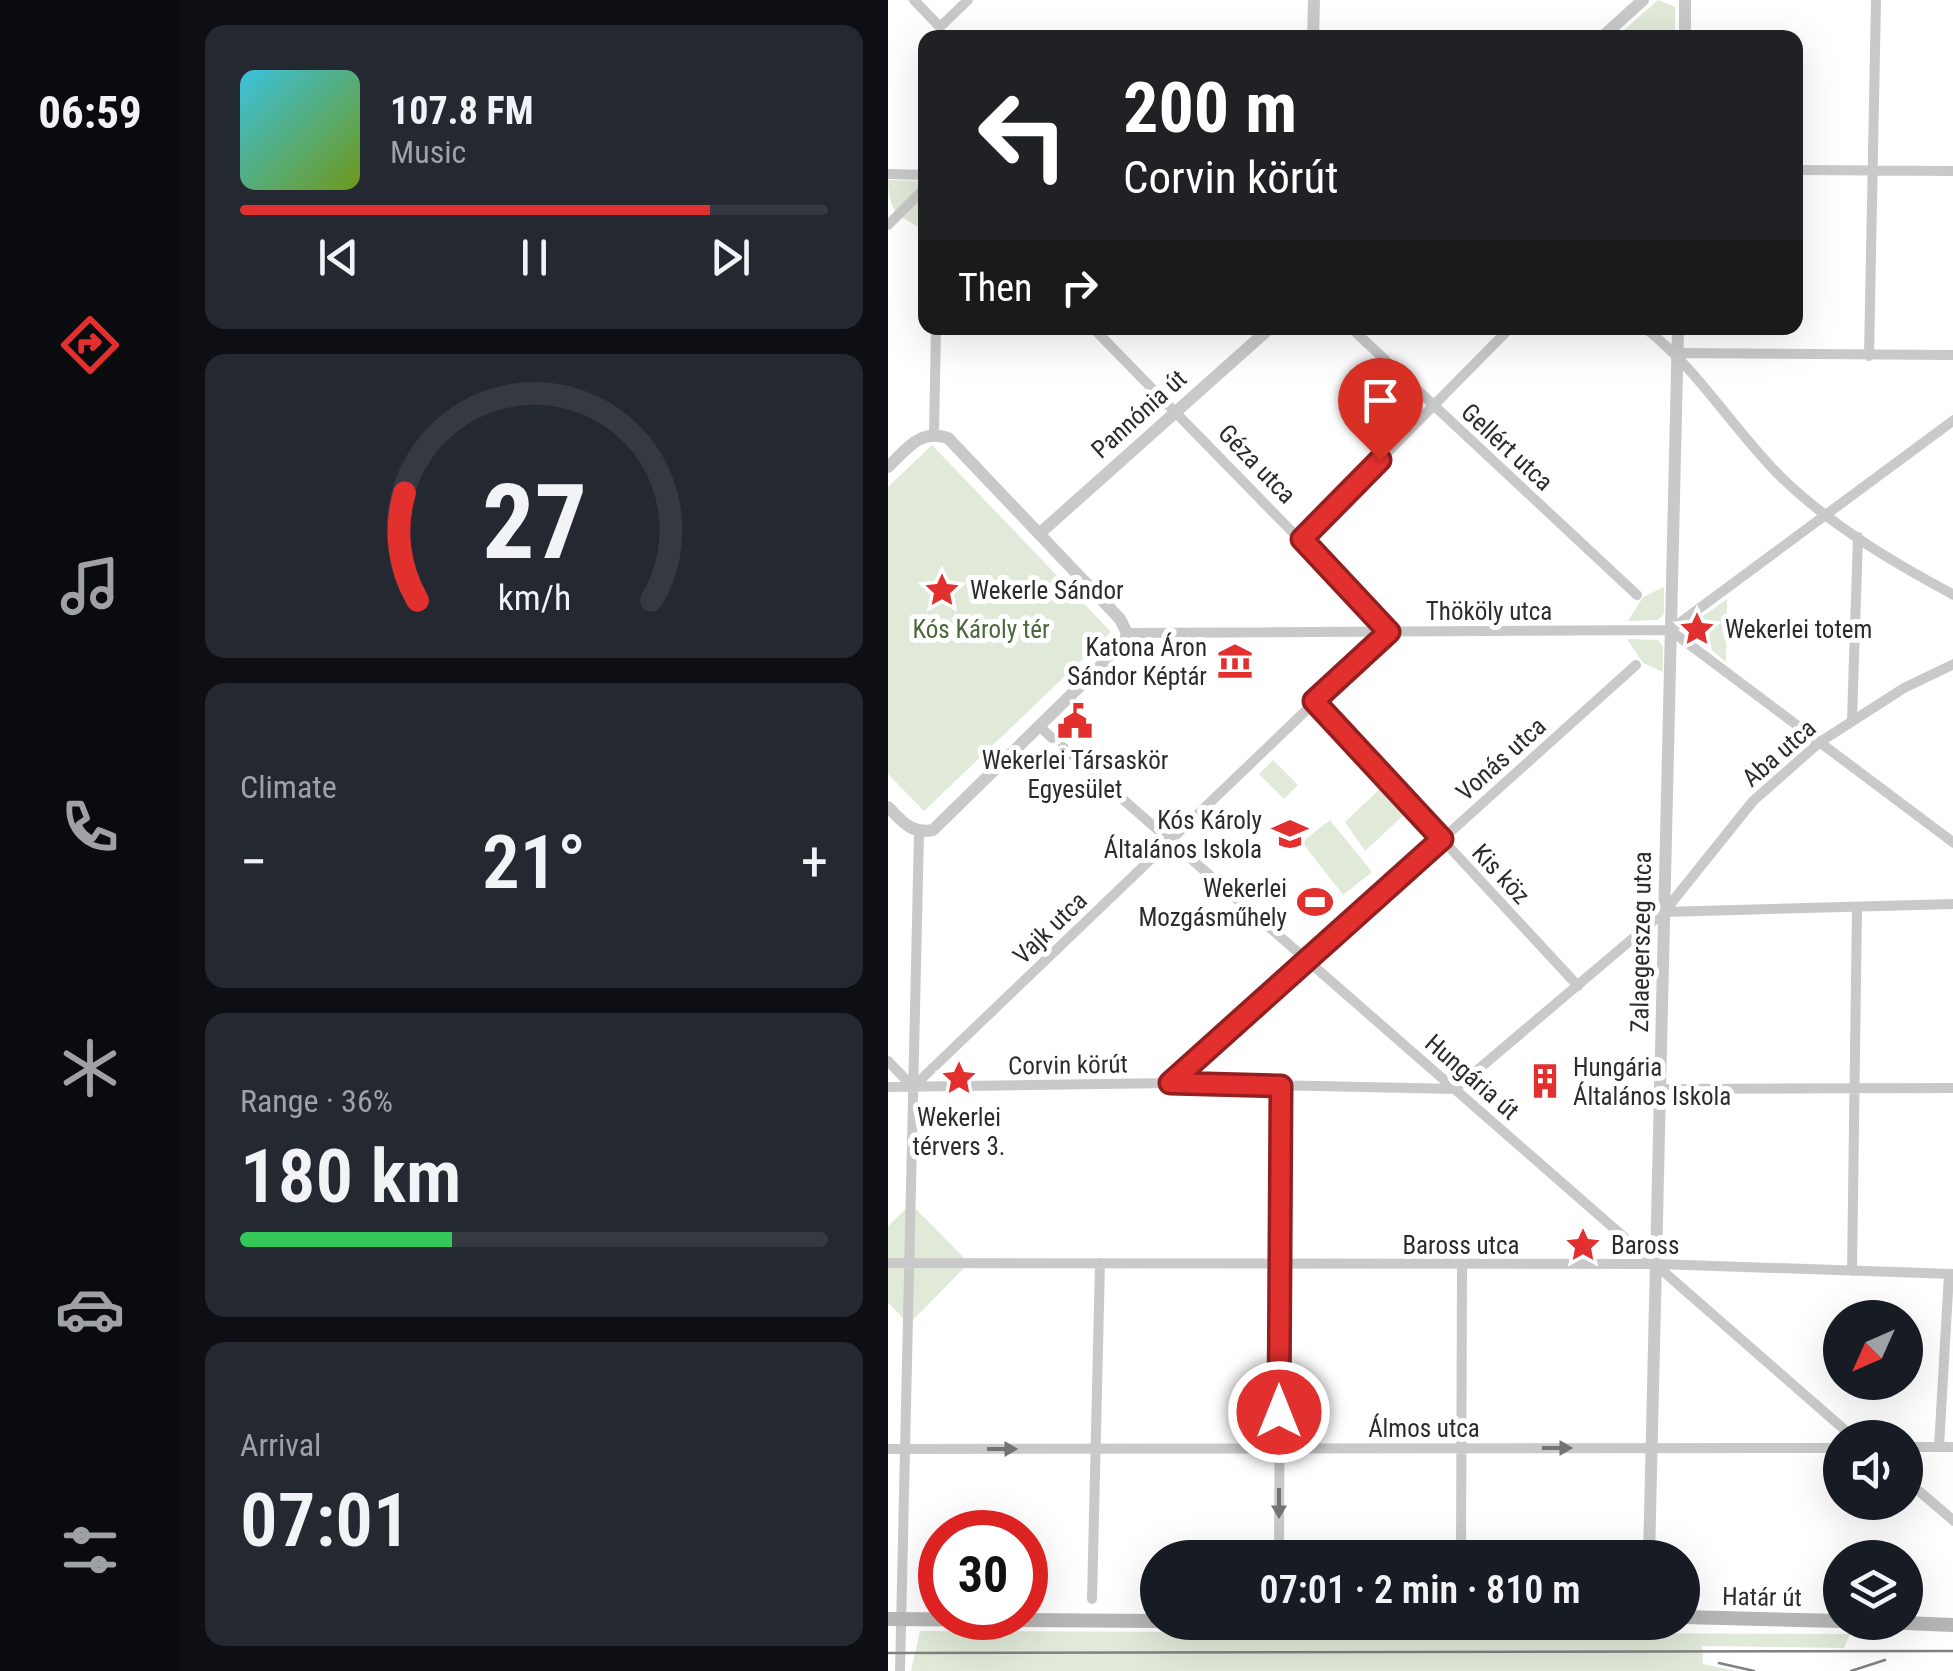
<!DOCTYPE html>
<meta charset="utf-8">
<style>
:root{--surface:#171b24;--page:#242831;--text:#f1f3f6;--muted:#9ea1a6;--line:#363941;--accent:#e2302f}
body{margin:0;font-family:"Roboto Condensed",sans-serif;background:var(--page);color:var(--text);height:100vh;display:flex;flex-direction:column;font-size:38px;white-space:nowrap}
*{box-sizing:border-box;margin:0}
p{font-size:32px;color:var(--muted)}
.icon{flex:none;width:55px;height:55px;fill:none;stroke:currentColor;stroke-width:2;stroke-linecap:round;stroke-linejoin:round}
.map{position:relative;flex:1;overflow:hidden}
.drawer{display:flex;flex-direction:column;gap:25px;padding:25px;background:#0d0f14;width:708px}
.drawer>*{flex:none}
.guide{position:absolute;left:30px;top:30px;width:885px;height:305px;border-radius:20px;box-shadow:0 10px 40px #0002;background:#202124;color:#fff;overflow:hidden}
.needle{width:65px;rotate:225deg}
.controls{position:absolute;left:935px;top:1300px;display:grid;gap:20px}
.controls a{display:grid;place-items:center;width:100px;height:100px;border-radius:50%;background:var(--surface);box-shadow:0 10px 40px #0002;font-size:50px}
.speed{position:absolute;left:30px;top:1510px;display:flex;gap:20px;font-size:50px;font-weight:700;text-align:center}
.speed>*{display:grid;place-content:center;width:130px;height:130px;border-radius:50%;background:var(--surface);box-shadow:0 10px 40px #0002;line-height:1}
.speed .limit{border:15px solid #d22;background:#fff;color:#111}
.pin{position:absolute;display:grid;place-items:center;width:85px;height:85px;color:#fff;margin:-102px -42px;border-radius:50% 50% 50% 0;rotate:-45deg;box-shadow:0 0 10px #0007}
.pin .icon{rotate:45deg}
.me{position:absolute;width:110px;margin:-55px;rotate:0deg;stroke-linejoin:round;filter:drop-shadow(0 0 8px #0008)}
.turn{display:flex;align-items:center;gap:35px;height:210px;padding:0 40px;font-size:45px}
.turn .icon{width:130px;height:130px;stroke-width:2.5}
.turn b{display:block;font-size:70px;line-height:85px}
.then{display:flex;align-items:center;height:95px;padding:0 40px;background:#0003;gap:20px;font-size:38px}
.big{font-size:75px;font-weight:600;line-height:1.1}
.drawer .widget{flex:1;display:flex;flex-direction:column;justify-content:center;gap:15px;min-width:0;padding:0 35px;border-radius:20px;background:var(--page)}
.drawer .dial{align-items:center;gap:0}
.dial svg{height:260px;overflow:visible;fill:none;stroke:var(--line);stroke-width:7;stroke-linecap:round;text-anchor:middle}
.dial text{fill:var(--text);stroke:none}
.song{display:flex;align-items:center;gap:30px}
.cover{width:120px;height:120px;border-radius:15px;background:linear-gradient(135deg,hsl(190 70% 55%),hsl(80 70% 35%))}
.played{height:10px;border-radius:5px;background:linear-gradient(90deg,var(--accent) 80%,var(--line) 80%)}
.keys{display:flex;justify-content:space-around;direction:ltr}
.heat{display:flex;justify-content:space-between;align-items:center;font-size:55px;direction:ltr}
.charge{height:15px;border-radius:8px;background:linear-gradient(90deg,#34c759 36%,var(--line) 0)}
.trip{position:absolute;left:252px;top:1540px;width:560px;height:100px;border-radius:50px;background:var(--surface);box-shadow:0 10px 40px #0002;font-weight:600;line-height:100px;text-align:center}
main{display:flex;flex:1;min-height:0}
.dock{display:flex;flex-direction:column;width:180px;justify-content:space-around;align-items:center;background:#090b0e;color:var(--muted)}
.dock .icon{width:70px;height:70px}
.dock .active{color:var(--accent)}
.dock b{font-size:45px;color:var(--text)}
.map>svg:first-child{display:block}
</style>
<main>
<nav class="dock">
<b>06:59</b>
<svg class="icon active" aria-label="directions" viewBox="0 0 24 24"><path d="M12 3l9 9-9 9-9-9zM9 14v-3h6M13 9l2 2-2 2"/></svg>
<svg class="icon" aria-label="music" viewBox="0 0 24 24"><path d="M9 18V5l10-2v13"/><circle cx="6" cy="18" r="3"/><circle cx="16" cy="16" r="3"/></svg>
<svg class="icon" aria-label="phone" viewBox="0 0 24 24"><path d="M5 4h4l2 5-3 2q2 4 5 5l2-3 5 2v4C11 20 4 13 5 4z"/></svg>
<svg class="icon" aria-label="climate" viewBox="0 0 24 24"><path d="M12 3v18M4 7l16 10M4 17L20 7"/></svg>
<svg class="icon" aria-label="car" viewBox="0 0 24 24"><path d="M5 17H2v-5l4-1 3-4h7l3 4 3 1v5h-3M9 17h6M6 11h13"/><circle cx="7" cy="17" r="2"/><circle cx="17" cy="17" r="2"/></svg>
<svg class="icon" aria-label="filters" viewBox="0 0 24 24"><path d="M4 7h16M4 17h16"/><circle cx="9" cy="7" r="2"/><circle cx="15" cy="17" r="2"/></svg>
</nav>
<section class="drawer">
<div class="widget">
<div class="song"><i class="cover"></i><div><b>107.8 FM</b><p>Music</p></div></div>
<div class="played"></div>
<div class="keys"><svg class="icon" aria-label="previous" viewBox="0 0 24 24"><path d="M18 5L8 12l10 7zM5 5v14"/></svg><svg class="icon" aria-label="pause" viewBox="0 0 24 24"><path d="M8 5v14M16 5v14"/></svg><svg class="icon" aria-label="next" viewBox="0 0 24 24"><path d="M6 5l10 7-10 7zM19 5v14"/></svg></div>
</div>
<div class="widget dial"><svg viewBox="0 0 100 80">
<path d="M14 69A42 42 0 1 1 86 69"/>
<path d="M14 69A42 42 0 0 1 10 36" stroke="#e2302f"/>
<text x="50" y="56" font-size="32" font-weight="700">27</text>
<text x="50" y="72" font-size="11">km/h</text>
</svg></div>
<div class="widget"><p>Climate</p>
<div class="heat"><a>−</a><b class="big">21°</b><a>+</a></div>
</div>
<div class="widget"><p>Range · 36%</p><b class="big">180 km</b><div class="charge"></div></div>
<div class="widget"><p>Arrival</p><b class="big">07:01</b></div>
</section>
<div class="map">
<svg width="1066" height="1671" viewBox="0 0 1066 1671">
<rect width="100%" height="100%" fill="#fff"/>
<path fill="#e1ead9" d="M770,0l17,7v30h-59z
M0,180l37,1v49c-26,-13 -37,-18 -37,-50z
M44,445l179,187 -187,179 -36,-37v-287z
M776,587v27l-6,6 -30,1 15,-24z
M839,599l-1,63 -26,-22 -1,-21z
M739,639l31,1 5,6v26l-20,-9z
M385,760l25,25 -14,14 -25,-25z
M495,786l24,26 -42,39 -20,-29z
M442,820l42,52 -29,23 -41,-53z
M23,1204l58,59 -60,61 -21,-21v-77z
M32,1631l930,3 -6,14 -142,-2 1,18 32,7h-824z"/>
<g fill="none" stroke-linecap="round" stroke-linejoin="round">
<path stroke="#c9c9c9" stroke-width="10" d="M26,0l26,27 28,-27
M908,170l158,1
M0,174l38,1
M0,225l38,-38
M205,328l296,303
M463,328l286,267
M757,328c54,42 89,103 138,151 49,47 111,84 171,116
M789,353l277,2
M981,356l7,-356
M46,434l2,-106
M414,539l208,-211
M782,630l284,213
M782,630l284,-210
M239,633l543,-3
M426,701l264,285
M964,719l6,-182
M151,726l13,12
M175,747l791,691
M776,912l290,-8
M0,1061l25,26 476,-456
M283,1083l465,-418
M0,1087l283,-4 284,6 209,-177 89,-111 67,-59 84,-54 50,-24
M772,1089l294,-1
M0,1263l768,1 298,10
M964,1271l5,-364
M1018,1447h48
M1051,1447l10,-173
M0,1449l952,-1
M1018,1480l48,41
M391,1558l2,-472
M573,1558l1,-292
M204,1599l8,-336
M12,1671l19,-838"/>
<path stroke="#c9c9c9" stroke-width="12" d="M425,38l1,-38
M713,38l42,-38
M797,38v-38
M0,467c19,-18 31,-38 60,-29l172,181 7,14 -3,10 -191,187c-22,4 -30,-8 -45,-23
M151,534l231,-206
M761,1558l29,-1230"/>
<path stroke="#b6b6b6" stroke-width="14" d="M795,1617l157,4
M0,1619l270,2
M540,1622h39
M993,1622l73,3"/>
<path stroke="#818181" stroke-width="2.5" d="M0,1653l1066,-2
M831,1663l35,8
M963,1671l34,-11"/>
</g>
<defs><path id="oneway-solid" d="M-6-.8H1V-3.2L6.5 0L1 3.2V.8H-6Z" transform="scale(2.5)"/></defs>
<g fill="#737373">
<use href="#oneway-solid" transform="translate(669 1448)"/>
<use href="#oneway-solid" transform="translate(114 1449)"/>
<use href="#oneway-solid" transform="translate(391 1503) rotate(90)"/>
</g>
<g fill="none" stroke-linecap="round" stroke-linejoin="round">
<defs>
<path id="route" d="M391,1412l2,-326 -111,-3 272,-244 -128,-138 75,-69 -87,-93 78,-79"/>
</defs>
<use href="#route" stroke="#931f1f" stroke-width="25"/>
<use href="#route" stroke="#e2302f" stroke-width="18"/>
</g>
<defs>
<symbol id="sight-bare" viewBox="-9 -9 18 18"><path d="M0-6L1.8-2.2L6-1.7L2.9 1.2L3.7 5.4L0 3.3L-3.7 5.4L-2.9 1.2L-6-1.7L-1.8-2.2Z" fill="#e2302f" stroke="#fff" stroke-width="2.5" paint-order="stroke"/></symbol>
<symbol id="museum-bare" viewBox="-9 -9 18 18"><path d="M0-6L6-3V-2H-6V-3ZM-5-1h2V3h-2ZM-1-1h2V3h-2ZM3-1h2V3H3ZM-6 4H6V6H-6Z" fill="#e2302f" stroke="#fff" stroke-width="2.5" paint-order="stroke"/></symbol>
<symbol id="civic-bare" viewBox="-9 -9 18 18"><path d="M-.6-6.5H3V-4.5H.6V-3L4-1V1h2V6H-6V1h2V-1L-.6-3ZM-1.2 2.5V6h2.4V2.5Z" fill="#e2302f" stroke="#fff" stroke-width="2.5" paint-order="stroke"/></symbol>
<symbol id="school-bare" viewBox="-9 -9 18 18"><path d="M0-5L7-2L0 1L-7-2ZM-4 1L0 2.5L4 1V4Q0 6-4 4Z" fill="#e2302f" stroke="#fff" stroke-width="2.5" paint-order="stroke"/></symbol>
<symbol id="stadium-bare" viewBox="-9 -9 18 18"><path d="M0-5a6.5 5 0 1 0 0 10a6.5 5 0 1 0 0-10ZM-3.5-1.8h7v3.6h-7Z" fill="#e2302f" stroke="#fff" stroke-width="2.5" paint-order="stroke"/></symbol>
<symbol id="building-bare" viewBox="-9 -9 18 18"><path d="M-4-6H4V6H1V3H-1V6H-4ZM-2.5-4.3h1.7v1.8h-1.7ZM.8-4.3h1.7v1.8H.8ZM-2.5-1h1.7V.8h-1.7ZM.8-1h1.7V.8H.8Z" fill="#e2302f" stroke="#fff" stroke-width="2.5" paint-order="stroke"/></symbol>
</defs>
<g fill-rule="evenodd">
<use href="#sight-bare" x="29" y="565" width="50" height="50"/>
<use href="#sight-bare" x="784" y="604" width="50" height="50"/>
<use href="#museum-bare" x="322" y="636" width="50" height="50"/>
<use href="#civic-bare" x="162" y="696" width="50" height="50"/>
<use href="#school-bare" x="377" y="809" width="50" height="50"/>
<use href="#stadium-bare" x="402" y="877" width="50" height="50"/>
<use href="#sight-bare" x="46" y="1053" width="50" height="50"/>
<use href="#building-bare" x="632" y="1056" width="50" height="50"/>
<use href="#sight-bare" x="670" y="1220" width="50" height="50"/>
</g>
<g text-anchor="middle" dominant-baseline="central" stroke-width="10" stroke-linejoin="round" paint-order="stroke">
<g font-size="25" fill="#2c2c2c" stroke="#fff">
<text transform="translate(251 414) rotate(-42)">Pannónia út</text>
<text transform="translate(619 447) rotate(43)">Gellért utca</text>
<text transform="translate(369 464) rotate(46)">Géza utca</text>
<text x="601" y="611">Thököly utca</text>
<text transform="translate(891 753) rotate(-41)">Aba utca</text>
<text transform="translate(613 759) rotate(-42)">Vonás utca</text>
<text transform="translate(613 874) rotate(47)">Kis köz</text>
<text transform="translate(162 928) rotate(-44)">Vajk utca</text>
<text transform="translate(753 942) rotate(-89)">Zalaegerszeg utca</text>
<text transform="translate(180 1065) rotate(-1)">Corvin körút</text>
<text transform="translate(584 1077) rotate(41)">Hungária út</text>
<text x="573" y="1245">Baross utca</text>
<text x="536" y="1428">Álmos utca</text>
<text transform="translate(874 1597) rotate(1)">Határ út</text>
</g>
<g font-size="25" fill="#2c2c2c" stroke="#fff" text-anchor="start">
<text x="82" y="590">Wekerle Sándor</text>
<text x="837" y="629">Wekerlei totem</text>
<text x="319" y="647" text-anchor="end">Katona Áron<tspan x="319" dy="29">Sándor Képtár</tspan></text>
<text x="187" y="760" text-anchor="middle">Wekerlei Társaskör<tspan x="187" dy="29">Egyesület</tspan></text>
<text x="374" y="820" text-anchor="end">Kós Károly<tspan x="374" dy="29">Általános Iskola</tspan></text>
<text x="399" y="888" text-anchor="end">Wekerlei<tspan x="399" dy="29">Mozgásműhely</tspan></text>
<text x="685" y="1067">Hungária<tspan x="685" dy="29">Általános Iskola</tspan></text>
<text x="71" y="1117" text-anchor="middle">Wekerlei<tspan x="71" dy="29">térvers 3.</tspan></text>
<text x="723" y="1245">Baross</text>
</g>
<g font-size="25" fill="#4c673b" stroke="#fff">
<text x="93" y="629">Kós Károly tér</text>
</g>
</g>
</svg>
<div class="controls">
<a><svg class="needle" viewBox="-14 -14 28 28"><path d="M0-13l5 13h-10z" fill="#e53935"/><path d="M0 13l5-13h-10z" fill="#9ea1a6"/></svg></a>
<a><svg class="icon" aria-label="sound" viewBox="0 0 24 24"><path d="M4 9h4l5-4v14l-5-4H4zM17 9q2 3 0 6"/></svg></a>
<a><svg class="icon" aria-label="layers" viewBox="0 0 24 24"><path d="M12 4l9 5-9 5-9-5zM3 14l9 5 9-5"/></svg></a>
</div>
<div class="speed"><div class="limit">30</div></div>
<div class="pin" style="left:492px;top:460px;background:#d93025"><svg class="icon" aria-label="arrive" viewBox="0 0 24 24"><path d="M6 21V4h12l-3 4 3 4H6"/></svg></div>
<svg class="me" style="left:391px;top:1412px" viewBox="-20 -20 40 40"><circle r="17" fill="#e2302f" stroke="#fff" stroke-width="3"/><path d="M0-11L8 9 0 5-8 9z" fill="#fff"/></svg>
<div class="trip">07:01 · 2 min · 810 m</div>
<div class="guide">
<div class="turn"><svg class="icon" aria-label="left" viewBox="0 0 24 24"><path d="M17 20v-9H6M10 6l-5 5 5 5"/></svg><div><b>200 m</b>Corvin körút</div></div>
<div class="then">Then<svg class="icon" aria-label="right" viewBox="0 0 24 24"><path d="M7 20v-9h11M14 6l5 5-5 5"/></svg></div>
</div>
</div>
</main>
